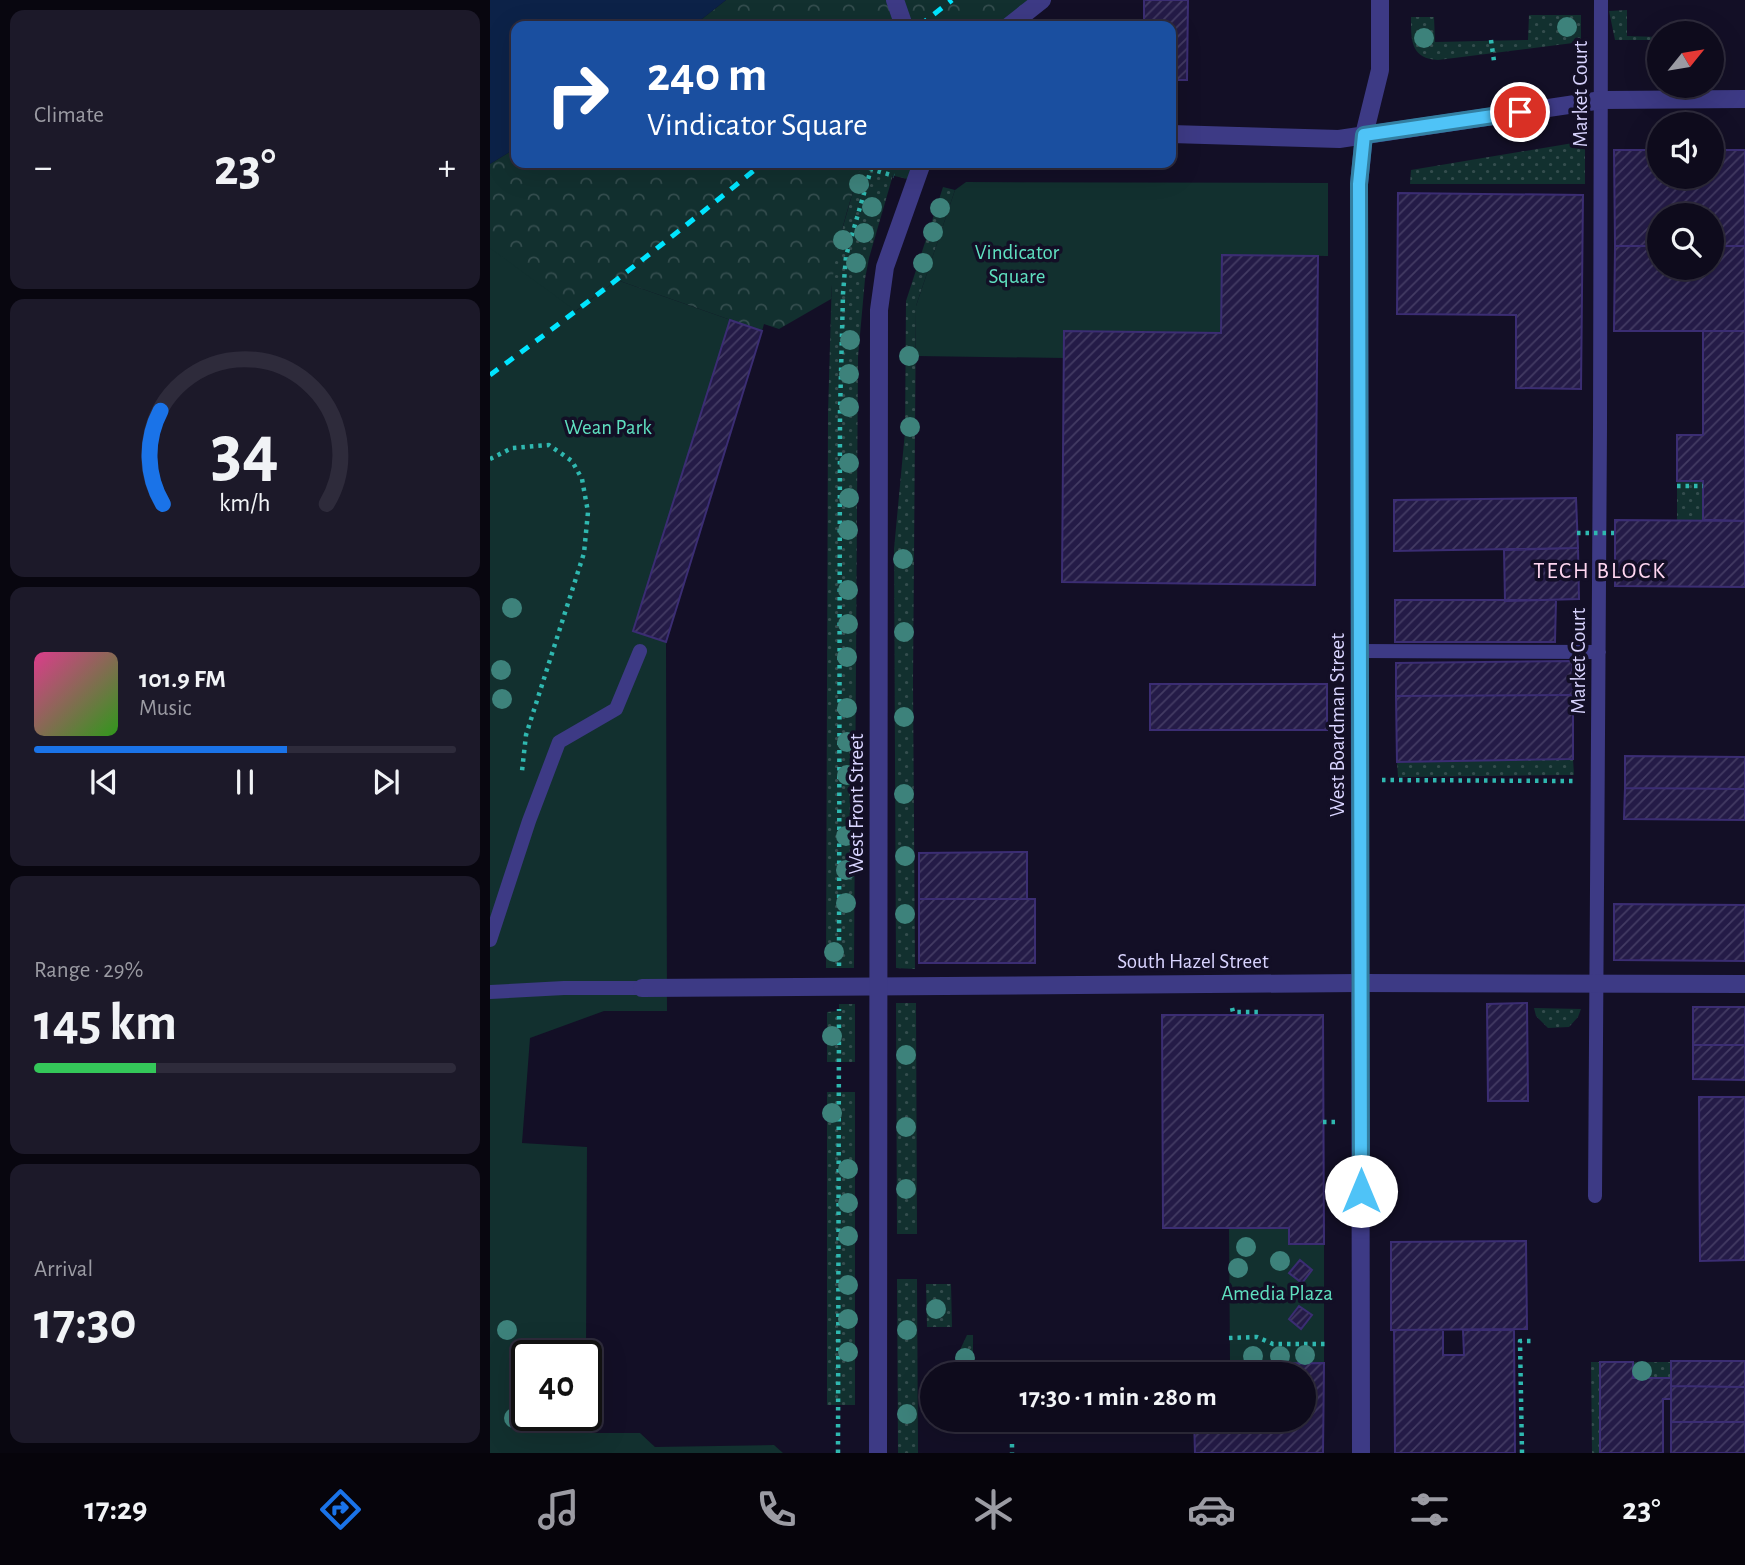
<!DOCTYPE html>
<meta charset="utf-8">
<style>
:root{--surface:#0e0b1c;--page:#1c1929;--text:#f1f3f6;--muted:#9b9ba3;--line:#2e2b3b;--accent:#1a73e8}
body{margin:0;font-family:"Alegreya Sans",sans-serif;background:var(--page);color:var(--text);height:100vh;display:flex;flex-direction:column;font-size:26px;white-space:nowrap}
*{box-sizing:border-box;margin:0}
p{font-size:23px;color:var(--muted)}
.icon{flex:none;width:38px;height:38px;fill:none;stroke:currentColor;stroke-width:2;stroke-linecap:round;stroke-linejoin:round}
.map{position:relative;flex:1;overflow:hidden}
.drawer{display:flex;flex-direction:column;gap:10px;padding:10px;background:#08060f;width:490px}
.drawer>*{flex:none}
.hud{position:absolute;left:21px;top:21px;width:665px;height:147px;border-radius:14px;box-shadow:0 7px 28px #0002,0 0 0 2px var(--line);background:#1a4fa0;color:#fff;overflow:hidden}
.needle{width:46px;rotate:60deg}
.tools{position:absolute;left:1157px;top:21px;display:grid;gap:14px}
.tools a{display:grid;place-items:center;width:77px;height:77px;border-radius:50%;background:var(--surface);box-shadow:0 7px 28px #0002,0 0 0 2px var(--line);font-size:35px}
.speed{position:absolute;left:21px;top:1340px;display:flex;gap:14px;font-size:35px;font-weight:700;text-align:center}
.speed>*{display:grid;place-content:center;width:91px;height:91px;border-radius:50%;background:var(--surface);box-shadow:0 7px 28px #0002,0 0 0 2px var(--line);line-height:1}
.speed .limit{border:4px solid #111;border-radius:10px;background:#fff;color:#111}
.pin{position:absolute;display:grid;place-items:center;width:60px;height:60px;color:#fff;margin:-30px;border:4px solid #fff;border-radius:50%;box-shadow:0 2px 7px #0007}
.me{position:absolute;width:77px;margin:-38px;rotate:0deg;stroke-linejoin:round;filter:drop-shadow(0 0 5px #0008)}
.turn{display:flex;align-items:center;gap:24px;height:147px;padding:0 21px;font-size:32px}
.turn .icon{width:91px;height:91px;stroke-width:2.5}
.turn b{display:block;font-size:49px;line-height:60px}
.big{font-size:52px;font-weight:600;line-height:1.1}
.drawer .widget{flex:1;display:flex;flex-direction:column;justify-content:center;gap:10px;min-width:0;padding:0 24px;border-radius:14px;background:var(--page)}
.drawer .dial{align-items:center;gap:0}
.dial svg{height:182px;overflow:visible;fill:none;stroke:var(--line);stroke-width:7;stroke-linecap:round;text-anchor:middle}
.dial text{fill:var(--text);stroke:none}
.song{display:flex;align-items:center;gap:21px}
.cover{width:84px;height:84px;border-radius:10px;background:linear-gradient(135deg,hsl(330 70% 55%),hsl(110 70% 35%))}
.played{height:7px;border-radius:4px;background:linear-gradient(90deg,var(--accent) 60%,var(--line) 60%)}
.keys{display:flex;justify-content:space-around;direction:ltr}
.heat{display:flex;justify-content:space-between;align-items:center;font-size:38px;direction:ltr}
.charge{height:10px;border-radius:5px;background:linear-gradient(90deg,#34c759 29%,var(--line) 0)}
.trip{position:absolute;left:430px;top:1362px;width:396px;height:70px;border-radius:35px;background:var(--surface);box-shadow:0 7px 28px #0002,0 0 0 2px var(--line);font-weight:600;line-height:70px;text-align:center}
.menu{display:flex;height:112px;justify-content:space-around;align-items:center;background:#06040b;color:var(--muted)}
.menu .icon{width:49px;height:49px}
.menu .on{color:var(--accent)}
.menu b{font-size:32px;color:var(--text)}
main{display:flex;flex:1;min-height:0}
.map>svg:first-child{display:block}
</style>
<main>
<section class="drawer">
<div class="widget"><p>Climate</p>
<div class="heat"><a>−</a><b class="big">23°</b><a>+</a></div>
</div>
<div class="widget dial"><svg viewBox="0 0 100 80">
<path d="M14 69A42 42 0 1 1 86 69"/>
<path d="M14 69A42 42 0 0 1 13 28" stroke="#1a73e8"/>
<text x="50" y="56" font-size="32" font-weight="700">34</text>
<text x="50" y="72" font-size="11">km/h</text>
</svg></div>
<div class="widget">
<div class="song"><i class="cover"></i><div><b>101.9 FM</b><p>Music</p></div></div>
<div class="played"></div>
<div class="keys"><svg class="icon" aria-label="previous" viewBox="0 0 24 24"><path d="M18 5L8 12l10 7zM5 5v14"/></svg><svg class="icon" aria-label="pause" viewBox="0 0 24 24"><path d="M8 5v14M16 5v14"/></svg><svg class="icon" aria-label="next" viewBox="0 0 24 24"><path d="M6 5l10 7-10 7zM19 5v14"/></svg></div>
</div>
<div class="widget"><p>Range · 29%</p><b class="big">145 km</b><div class="charge"></div></div>
<div class="widget"><p>Arrival</p><b class="big">17:30</b></div>
</section>
<div class="map">
<svg width="1255" height="1453" viewBox="0 0 1255 1453">
<defs>
<pattern id="grass-dots" width="8" height="8" patternUnits="userSpaceOnUse" patternTransform="scale(1.75)"><rect width="8" height="8" fill="#12302f"/><path d="M2 2h.1M6 6h.1" fill="none" stroke="#344d4e" stroke-width="1.8" stroke-linecap="round"/></pattern>
<pattern id="forest-crowns" width="20" height="18" patternUnits="userSpaceOnUse" patternTransform="scale(1.75)"><rect width="20" height="18" fill="#12302f"/><path d="M2 6a3 3 0 1 1 6 0M12 15a3 3 0 1 1 6 0" fill="none" stroke="#344d4e"/></pattern>
<pattern id="building-hatch" width="6" height="6" patternUnits="userSpaceOnUse" patternTransform="scale(1.75)"><rect width="6" height="6" fill="#241b47"/><path d="M-1 1l2-2M0 6l6-6M5 7l2-2" fill="none" stroke="#433b63"/></pattern>
</defs>
<rect width="100%" height="100%" fill="#130f26"/>
<path fill="url(#grass-dots)" d="M1137,10v26l32,1v3h-44l-6,-29z
M1039,15h52v27l-143,18c-28,-1 -27,-21 -27,-43h23l1,25 93,-2z
M1095,141v43h-175l1,-14z
M370,167l33,8 -24,83 -4,21 -7,78 -4,611h-28l2,-554 4,-139 4,-24z
M453,187l12,3 -39,116 -3,376 2,287 -19,-1 -2,-419 11,-117 1,-131z
M1187,481h26v39h-26z
M1083,759l1,16 -176,2 -1,-15z
M406,1003h20l1,231h-20z
M349,1004h16v58h-28v-50l12,-1z
M1044,1008l47,1 -3,8 -9,10 -21,1 -12,-12z
M337,1092h28v313h-28z
M407,1279h20l1,174h-20z
M436,1284h25l1,43h-25z
M477,1335h6v39l-20,-9z
M1101,1362h9v91h-8z
M1143,1362h38v16h-38z"/>
<path fill="url(#forest-crowns)" d="M236,0h316l-33,26h-316z
M26,148v15h406l-6,18 -56,-13c-13,44 -27,84 -29,131l-52,30 -15,-5 -2,7 -145,-51 -127,95v-211z"/>
<path fill="#12302f" d="M476,182l362,1v73l-106,-1 -1,78 -157,-2v27l-148,-2v-50l39,-116z
M0,248l86,63 41,-31 145,51 -96,311 1,369h-63l-74,27 -8,105 65,4 -1,209h-59v60h59v17h54l15,14 119,-2 9,8h-293z
M739,1228h60v16h35v119h-94z"/>
<path fill="#0c2248" d="M0,0h236l-33,26h-177v122l-26,16z"/>
<path fill="url(#building-hatch)" stroke="#3b2d73" stroke-width="2" d="M654,0h44l-1,80h-16v-54h-27z
M1124,150h45v27h53v-27h33v96h-33v-31h-53v31h-44z
M908,193l185,2 -2,194 -65,-1v-73l-119,-1z
M1125,246h44v22h53v-22h33v85h-131z
M732,255l96,1 -3,329 -253,-3 2,-251 157,2z
M240,320l32,11 -96,311 -33,-11z
M1213,331h42v190l-42,-1v-39h-26v-46h26z
M1086,498l2,50 -184,3v-51z
M1125,520l130,1v66l-130,-1z
M1088,548l1,51 -74,2 -1,-51z
M905,600h161l-1,42h-160z
M1082,661l1,34 -177,1v-33z
M660,684h177v46h-177z
M1083,695v64l-176,3 -1,-66z
M1135,756l120,1v32l-120,-1z
M1135,788l120,1v31l-121,-1z
M537,852v47h-108v-46z
M429,899h116v64h-116z
M1124,904l131,1v56l-131,-1z
M1037,1003l1,98h-40l-1,-97z
M1203,1007h52v38h-52z
M672,1015h161l1,229h-35v-16h-126z
M1203,1045h52v35l-52,-1z
M1209,1097h46v163l-45,1z
M1036,1241l1,88 -136,1v-88z
M810,1260l12,10 -10,13 -13,-10z
M809,1306l13,9 -11,14 -12,-10z
M904,1330h49v25h21l-1,-25h51l1,123h-120z
M1181,1361h74v26l-74,-1z
M1110,1362h33v16h38v21h-8v54h-63z
M834,1363l-1,90h-128l-1,-34h110v-45h-110v-10z
M1181,1386l74,1v35h-74z
M1181,1422h74v31h-74z"/>
<g fill="none" stroke-linecap="round" stroke-linejoin="round">
<path stroke="#2fb8b0" stroke-width="4.5" stroke-dasharray="3.5 5" stroke-linecap="butt" d="M1001,40l3,21
M0,459l22,-11 37,-3 23,16 10,18 6,33 -4,41 -58,182 -4,36
M1187,486h26
M892,780l194,1
M349,966l1,-554 3,-118 3,-38 25,-87 23,7
M742,1008l1,4h25
M833,1122h14
M739,1338l28,-1 16,7h56
M522,1444v9
M348,1453l1,-444
M1032,1453l-2,-112h13"/>
<path stroke="#3d3a85" stroke-width="14" d="M870,651l239,1
M0,940l39,-119 30,-79 57,-33 24,-58
M0,992l74,-4h78
M1105,1196l5,-768 1,-428"/>
<path stroke="#3d3a85" stroke-width="18" d="M152,988l718,-5 385,1"/>
<path stroke="#3d3a85" stroke-width="18" d="M405,0l9,26
M519,26l33,-26
M681,134l168,5 263,-39 143,-1
M388,1453l1,-1143 6,-43 37,-104
M871,1453l-2,-1269 5,-49 16,-65v-70"/>
<path stroke="#00e5ff" stroke-width="5" stroke-dasharray="10 9" stroke-linecap="butt" d="M429,26l33,-26
M0,375c93,-68 184,-139 273,-212"/>
<path stroke="#2fb8b0" stroke-width="4.5" stroke-dasharray="3.5 5" stroke-linecap="butt" d="M1087,533h37"/>
</g>
<g fill="#3d827b">
<circle cx="1077" cy="27" r="10"/>
<circle cx="934" cy="38" r="10"/>
<circle cx="369" cy="184" r="10"/>
<circle cx="382" cy="207" r="10"/>
<circle cx="450" cy="208" r="10"/>
<circle cx="443" cy="232" r="10"/>
<circle cx="374" cy="233" r="10"/>
<circle cx="353" cy="240" r="10"/>
<circle cx="366" cy="263" r="10"/>
<circle cx="433" cy="263" r="10"/>
<circle cx="360" cy="340" r="10"/>
<circle cx="419" cy="356" r="10"/>
<circle cx="359" cy="374" r="10"/>
<circle cx="359" cy="407" r="10"/>
<circle cx="420" cy="427" r="10"/>
<circle cx="359" cy="463" r="10"/>
<circle cx="359" cy="498" r="10"/>
<circle cx="358" cy="530" r="10"/>
<circle cx="413" cy="559" r="10"/>
<circle cx="358" cy="590" r="10"/>
<circle cx="22" cy="608" r="10"/>
<circle cx="358" cy="624" r="10"/>
<circle cx="414" cy="632" r="10"/>
<circle cx="357" cy="657" r="10"/>
<circle cx="11" cy="670" r="10"/>
<circle cx="12" cy="699" r="10"/>
<circle cx="357" cy="708" r="10"/>
<circle cx="414" cy="717" r="10"/>
<circle cx="357" cy="742" r="10"/>
<circle cx="357" cy="775" r="10"/>
<circle cx="414" cy="794" r="10"/>
<circle cx="356" cy="836" r="10"/>
<circle cx="415" cy="856" r="10"/>
<circle cx="356" cy="870" r="10"/>
<circle cx="356" cy="903" r="10"/>
<circle cx="415" cy="914" r="10"/>
<circle cx="344" cy="952" r="10"/>
<circle cx="342" cy="1036" r="10"/>
<circle cx="416" cy="1055" r="10"/>
<circle cx="342" cy="1113" r="10"/>
<circle cx="416" cy="1127" r="10"/>
<circle cx="358" cy="1169" r="10"/>
<circle cx="416" cy="1189" r="10"/>
<circle cx="358" cy="1203" r="10"/>
<circle cx="358" cy="1236" r="10"/>
<circle cx="756" cy="1247" r="10"/>
<circle cx="790" cy="1261" r="10"/>
<circle cx="748" cy="1268" r="10"/>
<circle cx="358" cy="1285" r="10"/>
<circle cx="446" cy="1309" r="10"/>
<circle cx="358" cy="1319" r="10"/>
<circle cx="17" cy="1330" r="10"/>
<circle cx="417" cy="1330" r="10"/>
<circle cx="358" cy="1352" r="10"/>
<circle cx="815" cy="1355" r="10"/>
<circle cx="763" cy="1356" r="10"/>
<circle cx="790" cy="1356" r="10"/>
<circle cx="475" cy="1358" r="10"/>
<circle cx="1152" cy="1371" r="10"/>
<circle cx="417" cy="1414" r="10"/>
<circle cx="24" cy="1418" r="10"/>
</g>
<g fill="none" stroke-linecap="round" stroke-linejoin="round">
<defs>
<path id="route" d="M871,1191l-2,-1007 5,-49 156,-23"/>
</defs>
<use href="#route" stroke="#337fa1" stroke-width="18"/>
<use href="#route" stroke="#4fc3f7" stroke-width="12"/>
</g>
<g text-anchor="middle" dominant-baseline="central" stroke-width="7" stroke-linejoin="round" paint-order="stroke">
<g font-size="21" fill="#d9d4ff" stroke="#130f26">
<text transform="translate(1090 94) rotate(-90)">Market Court</text>
<text transform="translate(1088 661) rotate(-90)">Market Court</text>
<text transform="translate(847 725) rotate(-90)">West Boardman Street</text>
<text transform="translate(366 804) rotate(-90)">West Front Street</text>
<text x="703" y="961">South Hazel Street</text>
</g>
<g font-size="21" fill="#5fe0c0" stroke="#130f26">
<text x="527" y="252">Vindicator<tspan x="527" dy="24">Square</tspan></text>
<text x="118" y="427">Wean Park</text>
<text x="787" y="1293">Amedia Plaza</text>
</g>
<g font-size="23" letter-spacing="2" fill="#ffd6f0" stroke="#130f26">
<text x="1110" y="571">TECH BLOCK</text>
</g>
</g>
</svg>
<div class="tools">
<a><svg class="needle" viewBox="-14 -14 28 28"><path d="M0-13l5 13h-10z" fill="#e53935"/><path d="M0 13l5-13h-10z" fill="#9b9ba3"/></svg></a>
<a><svg class="icon" aria-label="sound" viewBox="0 0 24 24"><path d="M4 9h4l5-4v14l-5-4H4zM17 9q2 3 0 6"/></svg></a>
<a><svg class="icon" aria-label="search" viewBox="0 0 24 24"><circle cx="10" cy="10" r="6"/><path d="M15 15l6 6"/></svg></a>
</div>
<div class="speed"><div class="limit">40</div></div>
<div class="pin" style="left:1030px;top:112px;background:#d93025"><svg class="icon" aria-label="arrive" viewBox="0 0 24 24"><path d="M6 21V4h12l-3 4 3 4H6"/></svg></div>
<svg class="me" style="left:871px;top:1191px" viewBox="-20 -20 40 40"><circle r="19" fill="#fff"/><path d="M0-13L10 11 0 6-10 11z" fill="#4fc3f7"/></svg>
<div class="trip">17:30 · 1 min · 280 m</div>
<div class="hud">
<div class="turn"><svg class="icon" aria-label="right" viewBox="0 0 24 24"><path d="M7 20v-9h11M14 6l5 5-5 5"/></svg><div><b>240 m</b>Vindicator Square</div></div>
</div>
</div>
</main>
<nav class="menu">
<b>17:29</b>
<svg class="icon on" aria-label="directions" viewBox="0 0 24 24"><path d="M12 3l9 9-9 9-9-9zM9 14v-3h6M13 9l2 2-2 2"/></svg>
<svg class="icon" aria-label="music" viewBox="0 0 24 24"><path d="M9 18V5l10-2v13"/><circle cx="6" cy="18" r="3"/><circle cx="16" cy="16" r="3"/></svg>
<svg class="icon" aria-label="phone" viewBox="0 0 24 24"><path d="M5 4h4l2 5-3 2q2 4 5 5l2-3 5 2v4C11 20 4 13 5 4z"/></svg>
<svg class="icon" aria-label="climate" viewBox="0 0 24 24"><path d="M12 3v18M4 7l16 10M4 17L20 7"/></svg>
<svg class="icon" aria-label="car" viewBox="0 0 24 24"><path d="M5 17H2v-5l4-1 3-4h7l3 4 3 1v5h-3M9 17h6M6 11h13"/><circle cx="7" cy="17" r="2"/><circle cx="17" cy="17" r="2"/></svg>
<svg class="icon" aria-label="filters" viewBox="0 0 24 24"><path d="M4 7h16M4 17h16"/><circle cx="9" cy="7" r="2"/><circle cx="15" cy="17" r="2"/></svg>
<b>23°</b>
</nav>
